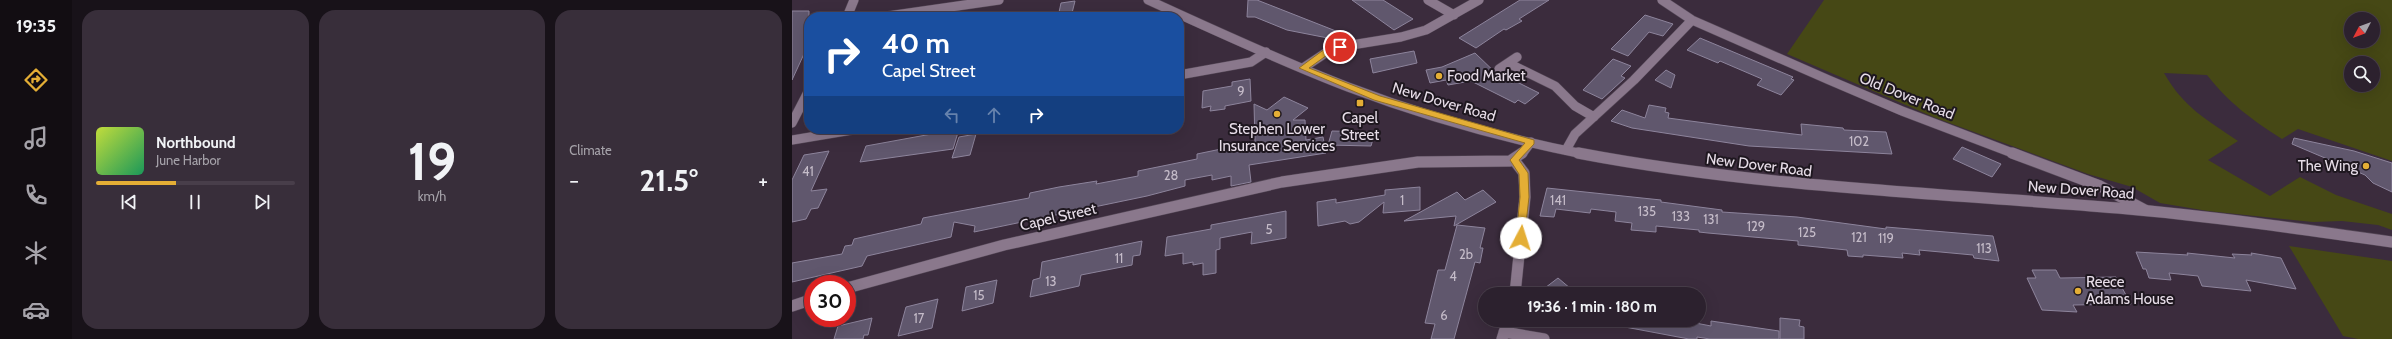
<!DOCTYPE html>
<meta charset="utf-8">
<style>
:root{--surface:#2c212e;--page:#382e3a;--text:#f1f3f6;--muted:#a6a3aa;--line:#483e4a;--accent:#e4ae35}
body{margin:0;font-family:Cabin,sans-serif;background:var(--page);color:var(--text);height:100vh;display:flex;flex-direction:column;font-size:15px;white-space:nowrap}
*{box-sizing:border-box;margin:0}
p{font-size:13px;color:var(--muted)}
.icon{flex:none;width:22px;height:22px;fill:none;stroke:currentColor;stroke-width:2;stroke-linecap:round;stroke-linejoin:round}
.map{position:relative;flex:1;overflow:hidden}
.panel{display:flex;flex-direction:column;gap:10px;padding:10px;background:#181219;width:720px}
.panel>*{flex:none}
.hud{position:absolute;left:12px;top:12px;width:380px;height:122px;border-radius:16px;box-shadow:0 4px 16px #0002,0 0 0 1px var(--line);background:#1a4fa0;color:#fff;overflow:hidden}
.needle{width:26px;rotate:229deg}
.buttons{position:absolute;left:1552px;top:12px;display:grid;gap:8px}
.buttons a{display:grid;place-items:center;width:36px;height:36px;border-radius:50%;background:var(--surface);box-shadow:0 4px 16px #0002,0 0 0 1px var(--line);font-size:20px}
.speed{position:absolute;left:12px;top:275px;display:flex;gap:8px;font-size:20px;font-weight:700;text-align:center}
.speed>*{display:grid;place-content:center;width:52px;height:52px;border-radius:50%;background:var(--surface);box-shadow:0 4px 16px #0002,0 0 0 1px var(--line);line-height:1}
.speed .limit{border:6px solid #d22;background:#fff;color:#111}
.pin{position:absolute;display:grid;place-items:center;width:34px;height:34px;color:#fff;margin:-17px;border:2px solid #fff;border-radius:50%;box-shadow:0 1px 4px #0007}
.me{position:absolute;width:44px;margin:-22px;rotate:5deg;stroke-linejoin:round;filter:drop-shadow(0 0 3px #0008)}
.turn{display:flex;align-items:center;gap:14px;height:84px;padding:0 12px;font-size:18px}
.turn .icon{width:52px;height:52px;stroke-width:2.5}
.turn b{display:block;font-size:28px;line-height:34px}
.lanes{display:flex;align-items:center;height:38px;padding:0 12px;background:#0003;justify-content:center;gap:20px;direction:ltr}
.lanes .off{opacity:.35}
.big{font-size:30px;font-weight:700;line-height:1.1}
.panel .widget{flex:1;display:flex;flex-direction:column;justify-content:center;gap:6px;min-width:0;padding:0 14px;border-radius:16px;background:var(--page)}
.panel .dial{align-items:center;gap:0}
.dial b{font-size:52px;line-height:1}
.song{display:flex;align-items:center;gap:12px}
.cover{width:48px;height:48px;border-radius:6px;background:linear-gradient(135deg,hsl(70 70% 55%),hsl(150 70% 35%))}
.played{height:4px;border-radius:2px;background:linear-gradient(90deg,var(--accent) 40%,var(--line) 40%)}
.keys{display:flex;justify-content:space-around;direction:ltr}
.heat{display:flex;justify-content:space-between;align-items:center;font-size:22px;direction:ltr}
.panel .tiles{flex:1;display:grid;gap:10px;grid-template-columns:repeat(3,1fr)}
.trip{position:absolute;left:686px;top:287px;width:228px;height:40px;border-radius:20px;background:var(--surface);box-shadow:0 4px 16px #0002,0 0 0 1px var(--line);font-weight:700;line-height:40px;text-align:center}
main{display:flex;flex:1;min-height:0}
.tab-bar{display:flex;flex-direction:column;width:72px;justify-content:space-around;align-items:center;background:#120d12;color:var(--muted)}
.tab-bar .icon{width:28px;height:28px}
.tab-bar .active{color:var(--accent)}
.tab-bar b{font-size:18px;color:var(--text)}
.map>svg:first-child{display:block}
</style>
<main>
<nav class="tab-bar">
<b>19:35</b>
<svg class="icon active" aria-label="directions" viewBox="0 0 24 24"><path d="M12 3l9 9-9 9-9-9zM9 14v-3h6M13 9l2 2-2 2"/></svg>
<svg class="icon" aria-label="music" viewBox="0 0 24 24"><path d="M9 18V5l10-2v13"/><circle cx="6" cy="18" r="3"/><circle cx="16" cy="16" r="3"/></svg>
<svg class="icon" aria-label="phone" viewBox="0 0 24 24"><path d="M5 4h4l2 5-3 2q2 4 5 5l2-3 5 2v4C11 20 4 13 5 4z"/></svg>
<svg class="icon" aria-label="climate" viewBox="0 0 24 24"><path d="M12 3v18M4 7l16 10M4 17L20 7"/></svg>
<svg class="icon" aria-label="car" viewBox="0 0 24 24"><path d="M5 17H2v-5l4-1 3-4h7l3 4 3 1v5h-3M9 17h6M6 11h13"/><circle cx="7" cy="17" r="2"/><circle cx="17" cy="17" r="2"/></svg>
</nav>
<section class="panel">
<div class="tiles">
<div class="widget">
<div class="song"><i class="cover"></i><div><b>Northbound</b><p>June Harbor</p></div></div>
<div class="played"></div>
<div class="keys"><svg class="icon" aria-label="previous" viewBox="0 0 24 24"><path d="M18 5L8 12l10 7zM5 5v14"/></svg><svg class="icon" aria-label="pause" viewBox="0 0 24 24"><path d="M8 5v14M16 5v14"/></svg><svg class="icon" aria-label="next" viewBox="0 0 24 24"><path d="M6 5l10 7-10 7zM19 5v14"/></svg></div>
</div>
<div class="widget dial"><b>19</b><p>km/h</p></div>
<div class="widget"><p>Climate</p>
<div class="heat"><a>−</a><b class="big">21.5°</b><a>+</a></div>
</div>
</div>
</section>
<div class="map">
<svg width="1600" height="339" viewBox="0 0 1600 339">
<rect width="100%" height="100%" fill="#3b2c3d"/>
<path fill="#464815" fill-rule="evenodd" d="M1032,0h568v161l-94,-32 -16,10c-31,-20 -52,-35 -75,-64l-43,-2c20,35 42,46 74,68l-30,19 62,36 30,-19 36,18 56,19v16l-14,-5 -36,-4 -29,1 -105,-11 -48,-8 -28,-16 -44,-13 -152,-56 -149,-64zM1559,19h22v22h-22zM1559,63h22v22h-22z
M1497,246l103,15v78h-34l-15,-3z"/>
<path fill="#60576d" stroke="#8d849c" d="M456,0h9l84,33 -3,7 -51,-10 -32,-13h-8z
M560,0h31l30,19 -19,11z
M728,0h29l-30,19 3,2 -16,9 -2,-1 -28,19 -17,-10z
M283,1l-4,16h-13l3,-14z
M0,11h17v32l-17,37z
M853,15l28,9 -10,12 -14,-4 -21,24 -17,-7z
M908,38l93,39 -2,2 3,1 -13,15 -24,-10 5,-6 -42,-18 -2,2 -31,-13z
M622,51l3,12 -44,10 -3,-14z
M683,53l26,25 11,5 3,-2 24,12 -14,11 -7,-4 -3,3 -44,-22 -23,4 -2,-5 -16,3 -4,-13 16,-3z
M821,59l18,7 -10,10 4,2 -23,21 -19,-9z
M874,70l9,5 -4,13 -16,-8z
M458,79l1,22 -26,5v3l-15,2 1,-5 -9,2 1,-17 29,-5v-4z
M492,97l24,11 -15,12h12l1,20 17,-3 3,16 -77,12 2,17 -20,4v-10l-19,4v-5l-27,5v6l-38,10 -173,36 1,-6 -21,-4 -3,15 -84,19 -5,10 -70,16v-19l50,-9 3,-8 7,-1 2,-6 67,-15 2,-6 106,-20 1,-5 29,-6 38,-6 -1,3 42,-8v-5l59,-12v-5l58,-12 -1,-38 13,6z
M857,105l17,3 -1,4 4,1 -1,5 67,9 67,8 -1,-11 42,4 1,2 42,2 6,22 -143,-8 -117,-18 -21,-7 11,-11 23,8z
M167,129l-6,20 -93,13 6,-16z
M540,131l43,1 -4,14 -43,-1z
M184,134l-6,21 -18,3 7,-21z
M1502,138l60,13 38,12v29l-19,-9 -8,-8 -73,-31z
M1170,147l39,17 -9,13 -39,-18z
M37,151l-18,40 16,-2 -9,19 -7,1 -5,10 -14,3v-42l12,-25z
M628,187v23l-37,3 1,-11 -25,20 -9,2 -5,-3 -27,5 -1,-24 19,-3v4l49,-8v-5z
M755,188l114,12v2l61,8v2l75,5 89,12v-2l107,9 6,25 -25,-3 -1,-3 -54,-5 1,5 -18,-2 1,5 -40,-3v2l-15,-1 -1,-6 -49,-5v-4l-90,-8 -9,-1v-2l-43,-4v6l-25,-2 1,-7 -17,-2 1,-9 -25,-3 -1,4 -34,-4 -2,8 -14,-1z
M691,190l13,12 -42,24 2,-10 -52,5 53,-29 8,8z
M494,211v27l-35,6 1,-12 -32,6v11l-4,1v23l-13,2v-12l-10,2v-3l-10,2v-11l-18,3 2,-19 44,-8v-4z
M665,225l28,3 -5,20h3l-3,15 -5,-1 -21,77h-23l4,-15 -10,-1 13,-53h7z
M350,241l-2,14 -7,1 -1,9 -51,10 -2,11 -49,11 3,-17 7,-2 2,-16z
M1344,252l52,3 -1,-2 48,5 -3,-4 20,1 -1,-2 30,5 15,31 -50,-9 5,11 -49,-5 -4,-10 -29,-3 2,7 -22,-2 -3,-9h-3z
M1240,270h24l4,8 56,-1 15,27 -58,1 4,7 -35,-2 -15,-32h9z
M766,278l19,16h-40z
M205,280l-4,23 -31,8 4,-24z
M146,299l-6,29 -34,8 8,-29z
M80,318l-4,17h-4l-1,4h-29l4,-13z
M988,318l20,2 -1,6 5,1v12h-24z
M833,320h55l31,6v-5l68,10v8h-69l-13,-2v2h-8l-64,-12z"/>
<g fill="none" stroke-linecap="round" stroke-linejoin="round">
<defs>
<path id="minor-far1" d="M636,0l26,15
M870,0l30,20 137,60 73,31 113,43
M55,17l7,-17
M89,17l118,-17
M716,63l47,23 20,20 19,11
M511,68l30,-20 68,-11 25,-7 53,-30
M707,69l18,-12
M387,75l72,-13 15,-10
M0,123l17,-33
M0,140l66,-11
M774,150l9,-16 59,-54 58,-60
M730,154l9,-12"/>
<path id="minor" d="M1220,153l88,33 45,24
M722,160l10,13 1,24 -10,97
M55,288l157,-43 278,-63 136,-20 92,-1 12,-8
M0,306l21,-7
M712,332l40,7
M710,339l6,-19"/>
<path id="secondary-far1" d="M356,0c66,30 132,61 200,87 76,29 155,51 235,67"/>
<path id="secondary" d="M786,153c178,34 360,40 540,55 92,8 183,21 274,34"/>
</defs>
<use href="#minor-far1" stroke="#554857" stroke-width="10"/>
<use href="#minor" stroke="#554857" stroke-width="12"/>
<use href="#secondary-far1" stroke="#554857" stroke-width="10"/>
<use href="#secondary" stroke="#554857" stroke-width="12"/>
<use href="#minor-far1" stroke="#8a788c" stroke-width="9"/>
<use href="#minor" stroke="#8a788c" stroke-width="11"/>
<use href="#secondary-far1" stroke="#8a788c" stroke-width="9"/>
<use href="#secondary" stroke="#8a788c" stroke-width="11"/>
</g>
<path fill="#e4ae35" stroke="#947122" d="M545,45l7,2 -17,8 -18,13 71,28 154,44v4l-15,16 9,13 1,24 -5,44 -3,1 -5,-4 4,-41 -1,-23 -9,-14 15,-17 -151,-43 -75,-32 23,-17z"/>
<g fill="#e4ae35" stroke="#1e171f" stroke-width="1.5">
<circle cx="647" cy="76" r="4"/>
<rect x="564" y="99" width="8" height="8" rx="2"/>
<circle cx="485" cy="114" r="4"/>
<circle cx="1574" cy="166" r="4"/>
<circle cx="1286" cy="291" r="4"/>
</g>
<g text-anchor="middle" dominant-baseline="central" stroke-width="4" stroke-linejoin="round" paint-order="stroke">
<g font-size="13" fill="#c5bcc9">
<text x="449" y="91">9</text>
<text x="1067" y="141">102</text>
<text x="16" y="171">41</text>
<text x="379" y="175">28</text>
<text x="610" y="200">1</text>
<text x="766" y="200">141</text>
<text x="855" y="211">135</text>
<text x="889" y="216">133</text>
<text x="919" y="219">131</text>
<text x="964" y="226">129</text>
<text x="477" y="229">5</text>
<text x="1015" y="232">125</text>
<text x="1067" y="237">121</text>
<text x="1094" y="238">119</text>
<text x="1192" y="248">113</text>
<text x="674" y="254">2b</text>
<text x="327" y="258">11</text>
<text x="661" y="276">4</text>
<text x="259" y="281">13</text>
<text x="187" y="295">15</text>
<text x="652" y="315">6</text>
<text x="127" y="318">17</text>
</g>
<g font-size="15" fill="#e7dde8" stroke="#1e171f" text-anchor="start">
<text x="655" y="76">Food Market</text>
<text x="568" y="118" text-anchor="middle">Capel<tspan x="568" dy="17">Street</tspan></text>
<text x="485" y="129" text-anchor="middle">Stephen Lower<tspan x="485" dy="17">Insurance Services</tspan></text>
<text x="1566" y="166" text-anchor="end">The Wing</text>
<text x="1294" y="282">Reece<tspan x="1294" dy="17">Adams House</tspan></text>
</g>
<g font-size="15" fill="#e7dde8" stroke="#1e171f">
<text transform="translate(1115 96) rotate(22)">Old Dover Road</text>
<text transform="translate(652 102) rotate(16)">New Dover Road</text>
<text transform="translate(967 165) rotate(7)">New Dover Road</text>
<text transform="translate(1289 190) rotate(4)">New Dover Road</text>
<text transform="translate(266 217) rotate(-13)">Capel Street</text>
</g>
</g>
</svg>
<div class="buttons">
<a><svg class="needle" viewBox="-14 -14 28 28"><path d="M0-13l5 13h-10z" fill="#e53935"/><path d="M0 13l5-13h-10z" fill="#a6a3aa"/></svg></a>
<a><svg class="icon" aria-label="search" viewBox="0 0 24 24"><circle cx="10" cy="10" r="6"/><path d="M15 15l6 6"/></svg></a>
</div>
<div class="speed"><div class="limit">30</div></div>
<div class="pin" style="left:548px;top:47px;background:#d93025"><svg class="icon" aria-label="arrive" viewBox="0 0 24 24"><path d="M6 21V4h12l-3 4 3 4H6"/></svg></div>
<svg class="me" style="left:729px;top:238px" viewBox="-20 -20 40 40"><circle r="19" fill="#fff"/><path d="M0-13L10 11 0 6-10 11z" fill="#e4ae35"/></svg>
<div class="trip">19:36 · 1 min · 180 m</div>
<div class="hud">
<div class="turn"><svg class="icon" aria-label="right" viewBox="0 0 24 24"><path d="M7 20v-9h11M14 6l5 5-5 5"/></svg><div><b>40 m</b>Capel Street</div></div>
<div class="lanes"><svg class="icon off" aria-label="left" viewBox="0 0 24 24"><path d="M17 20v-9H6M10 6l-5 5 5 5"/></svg><svg class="icon off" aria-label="ahead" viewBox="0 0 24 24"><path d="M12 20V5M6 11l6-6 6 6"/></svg><svg class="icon" aria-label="right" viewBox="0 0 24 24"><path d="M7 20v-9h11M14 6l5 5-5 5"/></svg></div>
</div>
</div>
</main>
